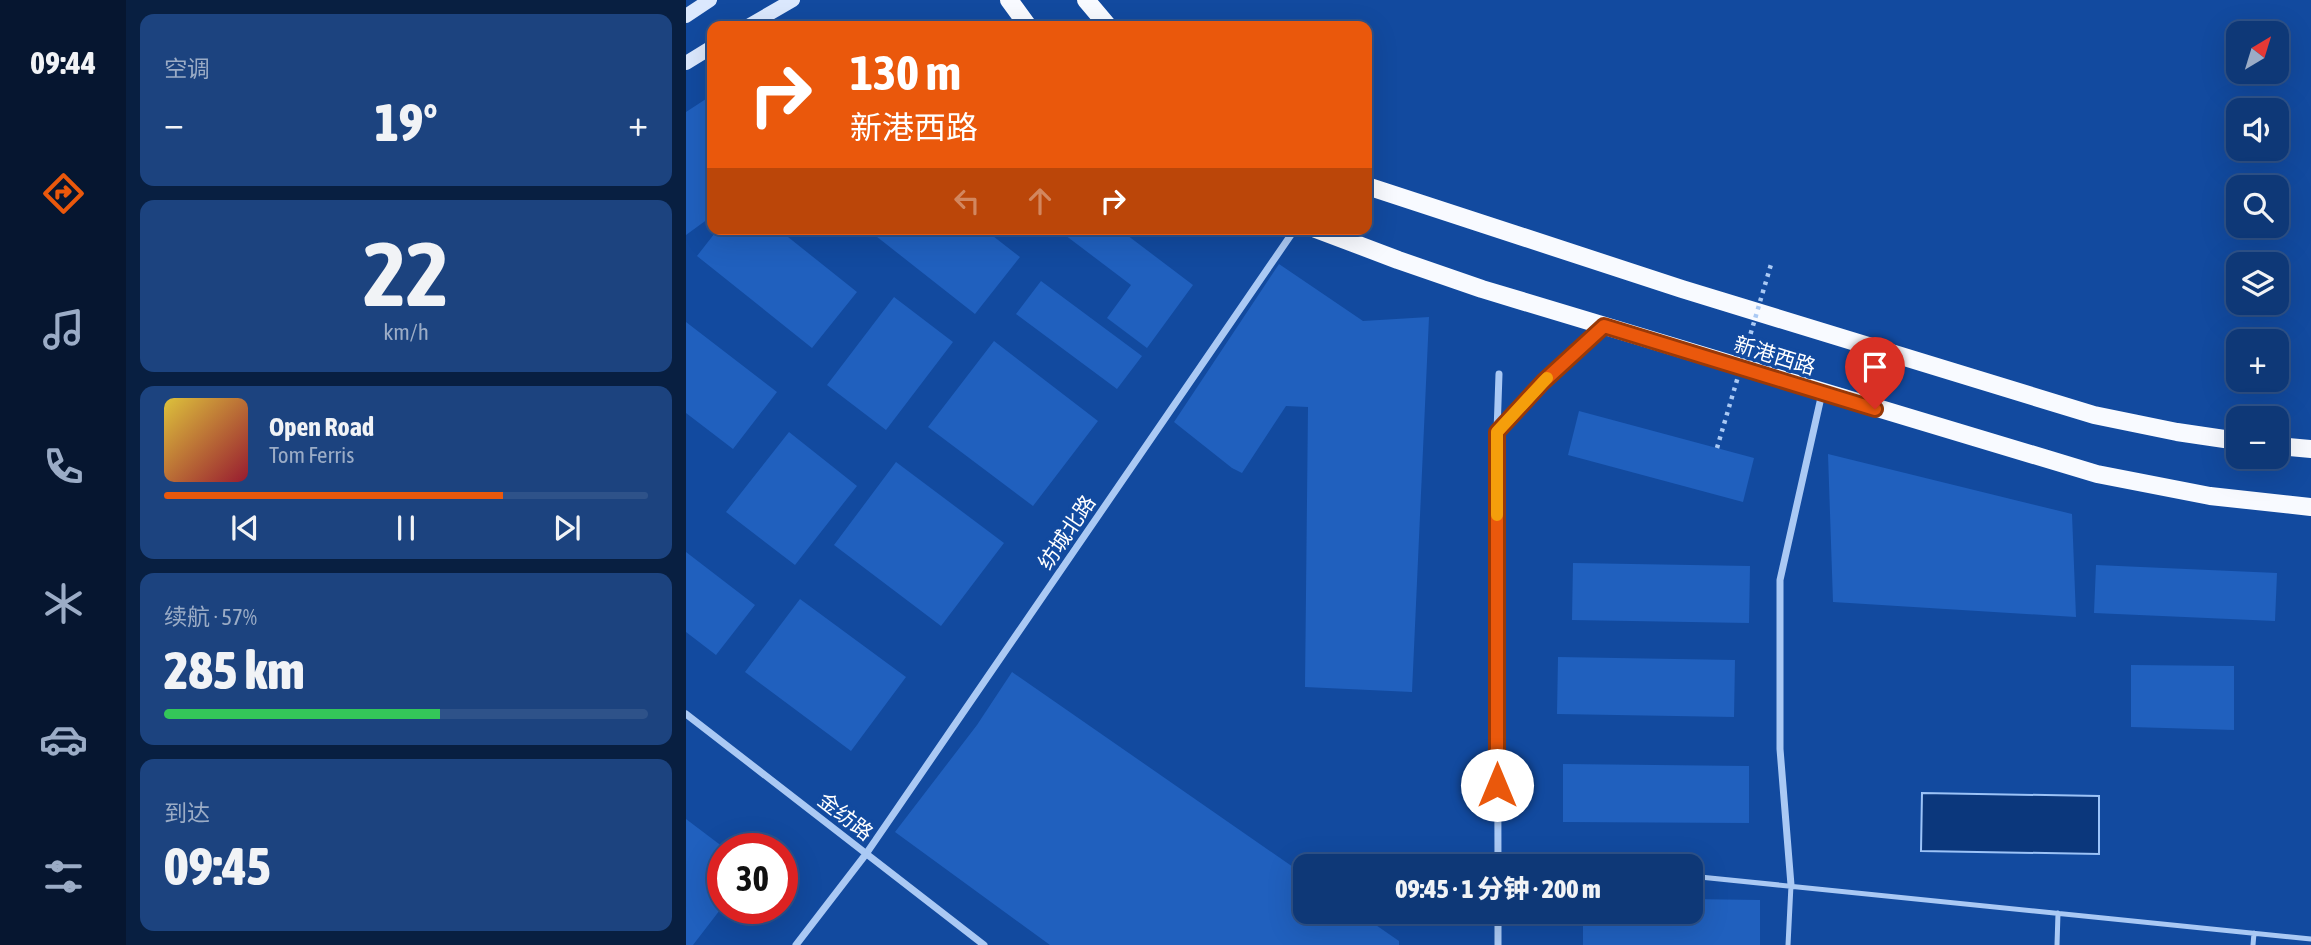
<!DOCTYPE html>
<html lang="zh">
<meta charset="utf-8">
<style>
:root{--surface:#0e3877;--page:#1c437f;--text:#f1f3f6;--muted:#9bacc6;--line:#2e5289;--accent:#ea580c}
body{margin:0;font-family:"Asap Condensed","Noto Sans SC",sans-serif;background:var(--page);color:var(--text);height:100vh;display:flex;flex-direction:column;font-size:26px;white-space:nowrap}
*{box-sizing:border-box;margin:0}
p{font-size:23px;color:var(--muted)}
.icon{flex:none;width:38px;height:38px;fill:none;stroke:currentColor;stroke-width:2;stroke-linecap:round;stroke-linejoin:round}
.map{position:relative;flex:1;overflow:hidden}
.side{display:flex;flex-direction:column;gap:14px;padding:14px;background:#081f41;width:560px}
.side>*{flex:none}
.hud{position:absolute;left:21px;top:21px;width:665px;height:214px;border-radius:14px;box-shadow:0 7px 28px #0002,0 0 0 2px var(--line);background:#ea580c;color:#fff;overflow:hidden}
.needle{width:46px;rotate:38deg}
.fabs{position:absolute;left:1540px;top:21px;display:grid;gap:14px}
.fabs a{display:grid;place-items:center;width:63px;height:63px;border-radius:14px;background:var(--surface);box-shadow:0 7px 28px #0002,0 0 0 2px var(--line);font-size:35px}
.speed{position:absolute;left:21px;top:833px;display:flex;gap:14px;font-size:35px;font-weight:700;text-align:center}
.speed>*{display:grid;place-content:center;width:91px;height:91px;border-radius:50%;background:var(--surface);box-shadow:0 7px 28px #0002,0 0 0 2px var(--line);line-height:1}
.speed .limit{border:10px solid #d22;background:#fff;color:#111}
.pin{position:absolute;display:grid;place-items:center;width:60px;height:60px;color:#fff;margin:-72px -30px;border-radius:50% 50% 50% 0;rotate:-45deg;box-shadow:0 0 7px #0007}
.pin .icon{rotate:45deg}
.me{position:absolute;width:77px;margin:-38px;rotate:0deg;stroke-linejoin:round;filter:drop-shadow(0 0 5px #0008)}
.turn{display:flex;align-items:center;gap:24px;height:147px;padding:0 28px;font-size:32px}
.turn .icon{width:91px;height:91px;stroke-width:2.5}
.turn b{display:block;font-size:49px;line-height:60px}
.lanes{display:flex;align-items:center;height:66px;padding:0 28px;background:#0003;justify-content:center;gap:35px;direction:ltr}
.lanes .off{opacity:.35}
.big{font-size:52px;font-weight:800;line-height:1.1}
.side .widget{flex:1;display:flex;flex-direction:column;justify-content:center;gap:10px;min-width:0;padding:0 24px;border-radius:14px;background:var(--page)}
.side .dial{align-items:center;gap:0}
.dial b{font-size:91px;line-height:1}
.song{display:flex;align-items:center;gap:21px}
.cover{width:84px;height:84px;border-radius:10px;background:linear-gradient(135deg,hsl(50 70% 55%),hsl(350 70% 35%))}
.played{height:7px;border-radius:4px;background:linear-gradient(90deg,var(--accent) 70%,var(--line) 70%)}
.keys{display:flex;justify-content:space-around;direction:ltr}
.heat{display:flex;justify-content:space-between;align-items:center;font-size:38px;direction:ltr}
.charge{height:10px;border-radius:5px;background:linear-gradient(90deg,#34c759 57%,var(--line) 0)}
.trip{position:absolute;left:607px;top:854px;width:410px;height:70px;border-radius:14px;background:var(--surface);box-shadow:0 7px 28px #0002,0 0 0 2px var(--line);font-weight:800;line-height:70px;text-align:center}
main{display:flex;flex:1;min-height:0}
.tab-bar{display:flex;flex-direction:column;width:126px;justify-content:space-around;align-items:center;background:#061630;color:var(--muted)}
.tab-bar .icon{width:49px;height:49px}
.tab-bar .on{color:var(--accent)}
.tab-bar b{font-size:32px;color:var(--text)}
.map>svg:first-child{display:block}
</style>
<main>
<nav class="tab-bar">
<b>09:44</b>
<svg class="icon on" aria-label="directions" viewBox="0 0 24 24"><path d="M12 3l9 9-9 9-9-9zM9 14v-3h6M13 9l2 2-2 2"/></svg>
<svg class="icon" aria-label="music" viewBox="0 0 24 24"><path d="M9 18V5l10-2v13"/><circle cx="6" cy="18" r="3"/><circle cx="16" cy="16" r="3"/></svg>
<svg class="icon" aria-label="phone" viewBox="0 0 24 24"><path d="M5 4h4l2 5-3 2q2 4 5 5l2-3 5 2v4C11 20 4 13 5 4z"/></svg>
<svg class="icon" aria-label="climate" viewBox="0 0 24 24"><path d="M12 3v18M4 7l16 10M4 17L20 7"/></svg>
<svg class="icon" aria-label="car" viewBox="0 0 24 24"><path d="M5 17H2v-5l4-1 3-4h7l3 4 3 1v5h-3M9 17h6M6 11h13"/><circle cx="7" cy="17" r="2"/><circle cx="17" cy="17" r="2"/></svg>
<svg class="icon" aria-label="filters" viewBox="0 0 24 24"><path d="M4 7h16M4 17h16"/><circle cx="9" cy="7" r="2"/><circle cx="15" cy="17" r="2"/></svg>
</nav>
<section class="side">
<div class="widget"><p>空调</p>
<div class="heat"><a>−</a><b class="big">19°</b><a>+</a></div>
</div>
<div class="widget dial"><b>22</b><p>km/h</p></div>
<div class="widget">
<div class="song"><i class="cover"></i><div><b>Open Road</b><p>Tom Ferris</p></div></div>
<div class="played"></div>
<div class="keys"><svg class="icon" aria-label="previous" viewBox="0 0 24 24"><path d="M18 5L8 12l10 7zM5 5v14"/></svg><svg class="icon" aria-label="pause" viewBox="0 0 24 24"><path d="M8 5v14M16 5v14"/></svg><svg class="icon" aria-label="next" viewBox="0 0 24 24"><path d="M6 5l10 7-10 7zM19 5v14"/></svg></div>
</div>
<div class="widget"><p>续航 · 57%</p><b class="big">285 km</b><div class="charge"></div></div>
<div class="widget"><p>到达</p><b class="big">09:45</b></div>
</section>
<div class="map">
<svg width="1625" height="945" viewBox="0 0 1625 945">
<rect width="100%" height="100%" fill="#124a9f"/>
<path fill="#0b377c" stroke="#9cc3f7" stroke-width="2" d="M1236,793l177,3v58l-178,-3z"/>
<path fill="#2060be" d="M26,95v121l-26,19v-123z
M32,229h60l79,63 -45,56 -115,-92z
M181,229h117l36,28 -45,57z
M371,229h62l74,56 -46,63 -40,-30 24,-33z
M593,264l84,57 66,-4 -17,375 -107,-5 3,-280 -22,-1 -44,67 -10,-5 -58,-46z
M355,281l101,75 -25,33 -101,-75z
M208,297l59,45 -67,88 -59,-45z
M0,322l91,70 -44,57 -47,-36z
M308,341l104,80 -65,85 -105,-79z
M893,411l175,47 -11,44 -175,-47z
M103,432l68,54 -62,79 -69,-53z
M1142,454l244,60 4,103 -243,-15z
M210,462l108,81 -63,83 -107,-81z
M0,552l69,53 -39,50 -30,-23z
M887,563l177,3 -1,57 -177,-3z
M1410,565l181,8 -2,48 -181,-8z
M114,599l106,78 -55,74 -106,-79z
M872,657l177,3 -1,57 -177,-3z
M1445,665l103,1v64l-103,-3z
M326,672l294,204v36h51l42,29v4h-349l-155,-113 82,-107z
M877,764l186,2v57l-186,-1z
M0,819l37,28v59l-30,39h-7z
M1004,899l70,1v45h-177v-33h107z"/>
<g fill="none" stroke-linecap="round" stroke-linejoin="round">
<path stroke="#aac9f4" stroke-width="5" d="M882,866h7
M1004,876l621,63
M1102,945l3,-60
M1371,945l1,-32
M1567,945l1,-12"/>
<path stroke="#aac9f4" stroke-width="7" d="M811,431l46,-49 60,-55
M0,714l298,231
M812,866l-1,-434 2,-58
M1105,885l-11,-136v-169l42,-187
M812,912v33
M110,945l70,-91 429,-625"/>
<path stroke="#dbe8fd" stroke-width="14" d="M0,16l24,-16
M62,26l45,-26
M0,63l26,-16"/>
<path stroke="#f8faff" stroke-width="18" d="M323,0l19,26
M400,0l22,26
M681,186l315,103 412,126 83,17 61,9
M630,229l82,31 84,29 615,185 113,22 101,11
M1591,446l34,3"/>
<path stroke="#aac9f4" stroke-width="4.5" stroke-dasharray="3.5 5" stroke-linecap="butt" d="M1031,448l55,-187"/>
</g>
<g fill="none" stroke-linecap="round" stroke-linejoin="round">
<defs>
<path id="route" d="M811,785v-353l46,-50 61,-56 271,83"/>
</defs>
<use href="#route" stroke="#983908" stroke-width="18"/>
<use href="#route" stroke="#ea580c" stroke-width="12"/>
<path stroke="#f59e0b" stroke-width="12" d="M811,515v-83l50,-54"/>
</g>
<g text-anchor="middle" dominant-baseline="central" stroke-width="7" stroke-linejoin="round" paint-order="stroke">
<g font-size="21" fill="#fff" stroke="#124a9f">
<text transform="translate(1089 355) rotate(17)">新港西路</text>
<text transform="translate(380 532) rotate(-56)">纺城北路</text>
<text transform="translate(160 816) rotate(38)">金纺路</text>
</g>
</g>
</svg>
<div class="fabs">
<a><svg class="needle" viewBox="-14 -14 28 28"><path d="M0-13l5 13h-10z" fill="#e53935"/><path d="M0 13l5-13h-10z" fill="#9bacc6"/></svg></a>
<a><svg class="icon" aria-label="sound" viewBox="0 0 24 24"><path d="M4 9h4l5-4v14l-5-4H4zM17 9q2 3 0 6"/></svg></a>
<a><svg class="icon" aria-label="search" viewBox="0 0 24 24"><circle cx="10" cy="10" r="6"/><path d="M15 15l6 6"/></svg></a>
<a><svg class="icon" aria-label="layers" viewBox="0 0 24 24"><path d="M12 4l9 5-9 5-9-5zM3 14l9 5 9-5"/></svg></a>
<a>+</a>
<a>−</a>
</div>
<div class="speed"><div class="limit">30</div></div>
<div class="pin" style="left:1189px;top:409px;background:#d93025"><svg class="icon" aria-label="arrive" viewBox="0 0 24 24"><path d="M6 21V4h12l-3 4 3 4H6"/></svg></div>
<svg class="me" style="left:811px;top:785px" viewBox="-20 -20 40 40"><circle r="19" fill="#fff"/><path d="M0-13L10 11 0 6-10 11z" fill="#ea580c"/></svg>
<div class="trip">09:45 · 1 分钟 · 200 m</div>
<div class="hud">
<div class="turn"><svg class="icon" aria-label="right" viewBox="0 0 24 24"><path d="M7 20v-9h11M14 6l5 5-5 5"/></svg><div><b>130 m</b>新港西路</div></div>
<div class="lanes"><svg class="icon off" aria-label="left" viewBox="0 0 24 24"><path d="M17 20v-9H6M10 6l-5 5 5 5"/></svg><svg class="icon off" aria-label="ahead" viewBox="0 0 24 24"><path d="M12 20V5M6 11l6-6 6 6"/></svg><svg class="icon" aria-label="right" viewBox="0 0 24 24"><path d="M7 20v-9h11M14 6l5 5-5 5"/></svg></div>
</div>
</div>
</main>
